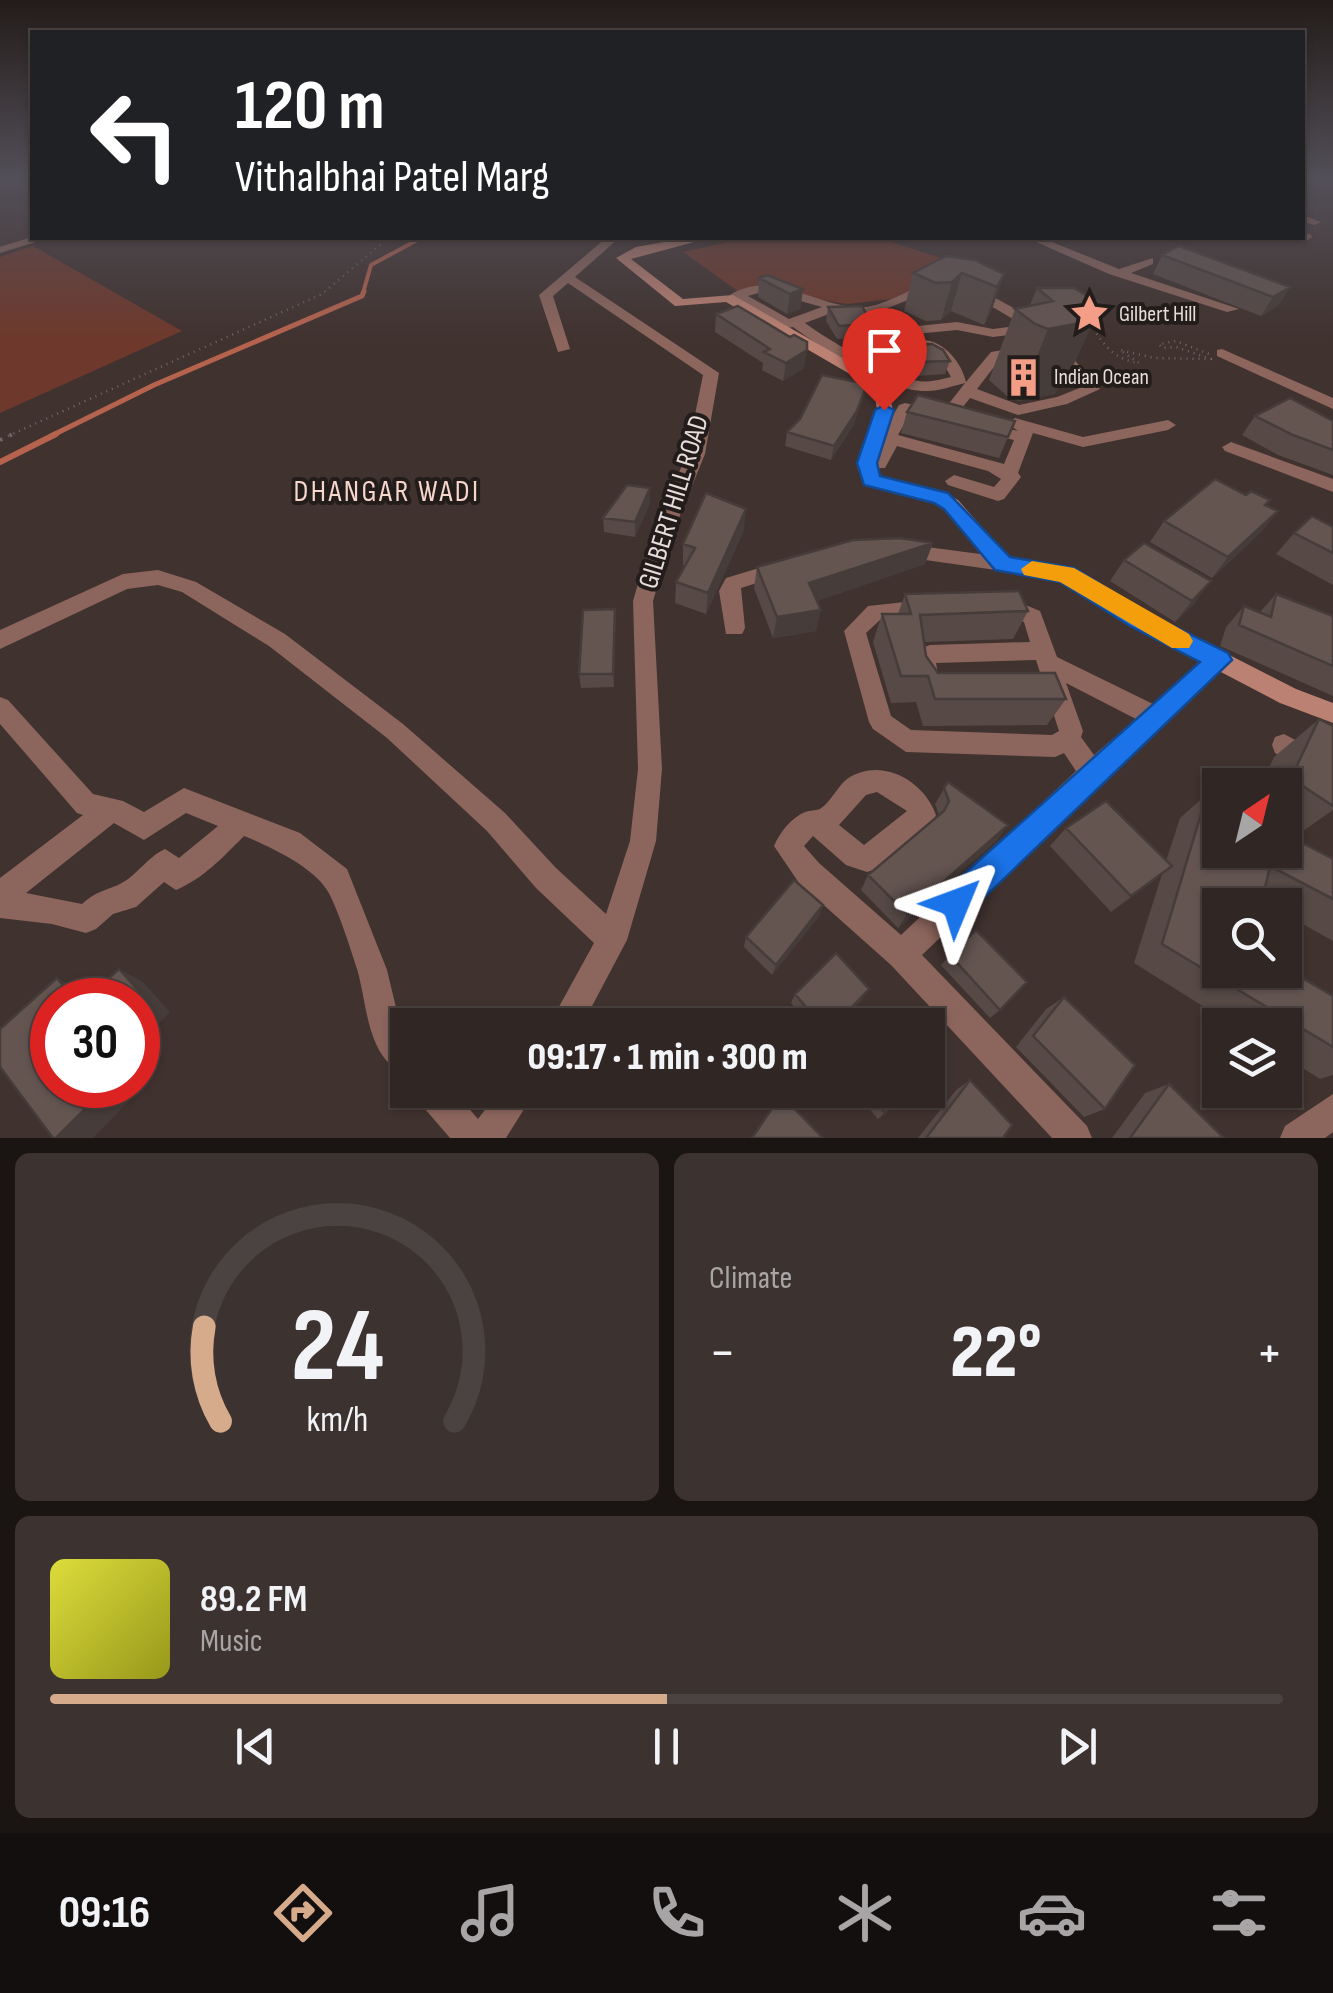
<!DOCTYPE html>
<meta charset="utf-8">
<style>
:root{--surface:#302623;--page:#3c3230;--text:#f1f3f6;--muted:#a8a5a6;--line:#4b4341;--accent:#d6ab8b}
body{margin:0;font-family:"Sofia Sans Condensed",sans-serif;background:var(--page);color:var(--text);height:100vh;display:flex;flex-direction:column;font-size:38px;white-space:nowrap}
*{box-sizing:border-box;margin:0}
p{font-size:32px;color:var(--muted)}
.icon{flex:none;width:55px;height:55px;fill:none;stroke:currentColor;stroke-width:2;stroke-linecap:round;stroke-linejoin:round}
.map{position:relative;height:1138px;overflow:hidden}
.details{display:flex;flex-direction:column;gap:15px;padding:15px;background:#1a1513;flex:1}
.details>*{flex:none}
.banner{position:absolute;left:30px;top:30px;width:1275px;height:210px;border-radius:0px;box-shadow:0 2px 8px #0004,0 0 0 2px var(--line);background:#202124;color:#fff;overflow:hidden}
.needle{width:65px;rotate:35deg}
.buttons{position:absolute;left:1202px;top:768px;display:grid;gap:20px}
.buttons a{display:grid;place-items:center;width:100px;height:100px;border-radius:0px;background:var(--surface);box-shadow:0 2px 8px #0004,0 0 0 2px var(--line);font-size:50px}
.speed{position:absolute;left:30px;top:978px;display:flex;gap:20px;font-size:50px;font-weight:700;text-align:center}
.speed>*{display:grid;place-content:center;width:130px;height:130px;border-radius:50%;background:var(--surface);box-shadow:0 2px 8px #0004,0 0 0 2px var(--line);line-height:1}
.speed .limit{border:15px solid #d22;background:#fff;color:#111}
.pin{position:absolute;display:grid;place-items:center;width:85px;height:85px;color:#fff;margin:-102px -42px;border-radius:50% 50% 50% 0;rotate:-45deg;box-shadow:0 0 10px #0007}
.pin .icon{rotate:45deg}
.me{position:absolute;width:110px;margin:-55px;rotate:46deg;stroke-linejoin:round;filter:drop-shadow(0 0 8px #0008)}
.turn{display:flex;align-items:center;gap:35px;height:210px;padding:0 40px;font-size:45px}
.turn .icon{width:130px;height:130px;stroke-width:2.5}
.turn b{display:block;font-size:70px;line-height:85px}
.big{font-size:75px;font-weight:800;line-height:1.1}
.details .tile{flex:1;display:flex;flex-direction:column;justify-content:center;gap:15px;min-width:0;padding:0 35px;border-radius:15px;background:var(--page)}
.details .dial{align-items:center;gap:0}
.dial svg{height:260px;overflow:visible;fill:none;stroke:var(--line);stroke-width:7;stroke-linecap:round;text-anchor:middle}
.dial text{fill:var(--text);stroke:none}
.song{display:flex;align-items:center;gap:30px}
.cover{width:120px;height:120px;border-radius:15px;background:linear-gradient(135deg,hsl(60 70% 55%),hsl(60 70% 35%))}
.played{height:10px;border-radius:5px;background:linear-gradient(90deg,var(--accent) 50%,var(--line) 50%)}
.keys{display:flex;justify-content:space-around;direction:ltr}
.heat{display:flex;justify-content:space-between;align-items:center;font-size:55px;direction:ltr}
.details .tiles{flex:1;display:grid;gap:15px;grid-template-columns:1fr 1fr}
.tile:last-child{grid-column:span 2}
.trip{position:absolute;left:390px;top:1008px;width:555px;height:100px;border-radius:0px;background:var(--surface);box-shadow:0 2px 8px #0004,0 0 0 2px var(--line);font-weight:800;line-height:100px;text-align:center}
.dock{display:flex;height:160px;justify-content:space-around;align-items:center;background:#130f0e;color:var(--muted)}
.dock .icon{width:70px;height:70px}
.dock .current{color:var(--accent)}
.dock b{font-size:45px;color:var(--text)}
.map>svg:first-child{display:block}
</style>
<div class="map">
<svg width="1333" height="1138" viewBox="0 0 1333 1138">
<rect width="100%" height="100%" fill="#40322f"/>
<path fill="#6e392c" d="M746,238h133l84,27 -71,34 -45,5 -97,-15 -11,3 -56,-40z
M33,246l149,85 -182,82v-156z"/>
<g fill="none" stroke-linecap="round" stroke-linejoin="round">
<path stroke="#b6634e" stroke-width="4" d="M363,293l8,-28 50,-27"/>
<path stroke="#b6634e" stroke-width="5" d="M51,436l103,-51 208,-89 2,-5"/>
<path stroke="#b6634e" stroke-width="6" d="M0,462l56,-28"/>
<path stroke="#736664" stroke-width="2.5" stroke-dasharray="1 5" stroke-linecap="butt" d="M1100,312l-7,16c12,19 23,32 46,35l-19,-13 34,8 57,1 -35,-12 -14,1 -3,-4 17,-3 33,13
M8,436l314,-142 66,-56"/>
<path stroke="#736664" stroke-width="4" stroke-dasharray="2.5 8" stroke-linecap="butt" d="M0,440l13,-6"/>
<path stroke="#8c665d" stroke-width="6" d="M0,250l39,-12"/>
<path fill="#8c665d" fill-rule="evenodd" d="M1302,215l19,7 -6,3 -13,-3z
M1302,233l8,1 2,3 -6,4 -8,-2 4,-1z
M606,238h13l-44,39 144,96 -14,81 -33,81 -19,66 9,168 -6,72 -29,99 -45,85h-33l45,-82 -58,-55 -49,-57 -100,-93 -118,-92 -87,-54 -24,-7 -31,4 -127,60v-19l123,-56 35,-4 38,12 89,52 118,90 102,89 51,55 50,46 24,-73 8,-72 -5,-168 19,-66 35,-81 16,-79 -135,-92 -15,13 17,53 -12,3 -19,-57z
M1027,238h15l77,31 34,-11v6l-22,9 108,36 -12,3 -118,-38z
M931,282l5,1v6l-56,22 37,15 40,-4 36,7 30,-4 -54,-32v-6l5,-1 63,35 1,7 -7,4 -38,5 -36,-7 -42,4 -50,-19 -28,-4 -32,12c24,18 86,54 114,58 10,2 22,-2 32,-4l-9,-16 -21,-15v-6c22,-1 41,23 45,42l25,-30 37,-6v6l-27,6 -24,31 42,16 38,-8 25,-10 -33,-39 7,-4 5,1 39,44 -33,15 -49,11 -48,-17 -12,15h-12l-2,-3 21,-27c-12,3 -26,8 -38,8 -35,2 -106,-43 -134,-64l-18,3 -2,-3 4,-4 -47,-28c44,-28 89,15 135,12 22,-2 45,-19 66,-25zM765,291l57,16 -33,12 -41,-23z
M1222,349l111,49v11l-116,-53v-6z
M905,403l37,8 2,3 -8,5 -26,-5 -12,21 106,29 10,-24 -37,-9v-8l6,-1 35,9 -11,-8 8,-5 68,19 85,-17 8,5 -8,5 -85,17 -50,-14 -15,40 3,4 -17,22 -6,2 -50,-16 -3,-4 9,-6 40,12 7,-8 -13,-8 -91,-25 -12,22h-12l-3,-4 12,-23 -2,-3 19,-33z
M1231,442l102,37v13l-108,-41 -3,-4z
M904,544l99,13 10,7 -10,7 -106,-15 -3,-5 3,-5z
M782,561l10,7 -3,5 -48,15 4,40 -3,6h-16l-7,-43 7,-13z
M1002,595l38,16 17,46 96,47 58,-50 8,-3 8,3 3,6 -308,295 165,171 5,12h-40l-161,-173 -92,-82 -25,-37c6,-14 17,-28 31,-34 5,-2 10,-1 15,-3 10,-6 17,-22 27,-30 33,-23 77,1 89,36l-4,9 -55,45 -10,3 -21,-7 -33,-29 -9,10 15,17 82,72 175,-164 -12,-18 -9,4 -149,-5 -33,-23 -4,-7 -25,-91 24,-25 56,-6 7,2 3,6 -3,6 -51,6 -14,13 25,83 20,14 141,5 7,-4 -23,-71 -100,3 3,17 -3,7 -8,2 -8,-2 -7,-25 9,-14 8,-3 100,-3 -6,-20 -29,-13 -3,-6 3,-6zM1066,683l70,36 -42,36 -13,-18 2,-6zM877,792l30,19 -43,34 -25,-20 27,-30z
M0,697l8,3 85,94 30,7 21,11 40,-24 116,45 47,36 40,101 13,54 8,10v42c-42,-17 -40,-70 -51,-107 -6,-19 -20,-63 -30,-79 -15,-24 -58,-44 -83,-54 -21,21 -40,42 -68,54l-12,-8 -28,25 -23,7 -17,15 -10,4 -34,-9 -52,-6v-40l83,-63 -6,-2 -77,-89zM186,813l32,13 -39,32 -14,-9c-18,8 -29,28 -47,36 -14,6 -23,7 -36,19l-56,-11 88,-70 30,17z
M1284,734l49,26v24l-58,-31 -3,-8 3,-8z
M415,1090h38l25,29 22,-29h36l-30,48h-56l-31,-36z
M1333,1094v38l-8,6h-45l5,-12z"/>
<path fill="#bb8172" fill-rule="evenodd" d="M687,238h22l-78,21 52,40 50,-4 153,88 7,27 -18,57 3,9 69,18 11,6 51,58 64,11 74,44 149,76 37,14v20l-53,-20 -149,-78 -70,-44 -65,-12 -52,-61 -9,-6 -70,-18 -8,-17 20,-57 -3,-22 -148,-86 -51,4 -59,-48 20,-11z"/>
</g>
<path fill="#564946" d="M1162,255l128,32 -12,19 -17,10 -108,-42z
M913,273l91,1 -13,38 -7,13 -33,-14 -10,9 -15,1 -22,-10z
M759,278l44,11 -3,20 -13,5 -29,-17z
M1037,288l64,16 -32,71 -7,1 -7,18 -36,7 -12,-5 -18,-16 26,-71 15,-4z
M828,307l42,14 28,5 14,8 -4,13 -13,11 -17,1 -11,-21 -30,1 -11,-18z
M716,314l88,54 -21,13 -21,-11 1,-7 -48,-31z
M913,345l37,16 -5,13 -30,2 -6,-17z
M863,398l-10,28 -22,34 -46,-14 2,-14z
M907,412l108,9 -16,37 -98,-25z
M1255,416l78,5v54l-55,-20 -36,-20z
M1246,495l24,5 -4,5 12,6 -17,21 -49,46 -62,-36 14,-21z
M650,503l-15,34 -31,-5 -1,-14z
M1333,527v58l-57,-31 18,-21z
M744,530l-38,84 -31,-11 1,-21 9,-16 -2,-1v-21z
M1124,560l71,43 -20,19 -65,-41z
M925,564l-108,37 -1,30 -43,7 -19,-50 3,-21z
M905,594l123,17 -15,28 -89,3 2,14 12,17 128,26 -19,26 -124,1 -7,-24 -25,1 -18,-61 9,-28h16z
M1276,594l57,22v80l-113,-50 6,-19 18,-21 16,6z
M615,609l-1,78 -33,1 -2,-14z
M1319,719l14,7v84l-40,28 40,21v82l-48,-27v-9h-16l-7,-4 -42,69 113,26v79l-13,4 -35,-22v-32h-52l-99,-62 28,-89 -51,38 -61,-66 16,-18 100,33 14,-43 27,-24 78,56v-65h-24l13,-28z
M948,782l60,43 -11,15 -99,88 -37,-38 7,-15 71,-60 -4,-11z
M823,905l-4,11 -47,59 -28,-28 2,-10z
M950,955l50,55 -10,8 -49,-53z
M795,994l68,4 -26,27h-28l-18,-22z
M1064,997l41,112 -21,8 -68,-70 30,-38z
M970,1080l33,58h-85l38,-48z
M1169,1084l55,54h-112l33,-45z
M854,1090h51l-20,23 -7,6z"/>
<path fill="#463c39" d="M962,273l-11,38 -10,9 11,-38z
M1004,274l-13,38 -7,13 13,-38z
M1290,287l-12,19 -17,10 12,-19z
M803,289l-3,20 -13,5 3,-20z
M1101,304l-32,71 -7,1 -7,18 -36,7 29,-72 21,-20z
M912,334l-4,13 -13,11 3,-14z
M807,350l-3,18 -21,13 3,-18z
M867,384l-14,42 -22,34 3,-14z
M650,488v15l-15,34v-15z
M746,509l-2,21 -38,84 2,-21z
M1278,511l-17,21 -49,46 16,-21z
M933,543l-8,21 -120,41 4,-22z
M1211,581l-16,22 -20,19 17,-21z
M615,609l1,14 -2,64 -1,-13z
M821,610l-5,21 -43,7 4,-21z
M1008,825l-11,15 -99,88 9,-14z
M823,905l-4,11 -47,59 4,-10z
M119,969l24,13 27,30 -32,32v-36z
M57,978l27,14 7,8h-16z
M105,1085h20l9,11 -41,42h-37z"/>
<path fill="#645551" stroke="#463c39" stroke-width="2.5" d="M1179,246l111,41 -17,10 -111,-42z
M946,256l29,4 29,14 -7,13 -35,-14 -10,9 -16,1 -23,-10z
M767,275l36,14 -13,5 -31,-16z
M1037,288h37l27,16 -32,5 17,13 -38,7 -13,-5 -20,-15 38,-8z
M738,306l52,31 4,-2 13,7v8l-21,13 -22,-11 6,-3 -54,-35z
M862,306l8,15 15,-8 12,4 1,9 14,8 -14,10 -17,1 -11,-21 -31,2 -11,-19z
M932,344l11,6 7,11 -32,1 -5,-17z
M822,375l45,9 -10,27 -23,35 -47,-14 13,-13z
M918,395l97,26 -7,16 -101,-25z
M1290,398l43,23v29l-40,-15 -38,-19z
M1215,479l31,16 5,-4 19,9 -5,5 13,6 -50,46 -64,-36z
M627,485l23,3 -15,34 -32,-4z
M706,493l40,16 -38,84 -32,-11 19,-34 -12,-4z
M1312,516l21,11v26l-39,-20z
M900,538l33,5 -124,40 12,27 -44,7 -20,-50 96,-27z
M1144,543l67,38 -19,20 -68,-41z
M1019,591l9,20 -108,4 6,41 12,17h117l11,26h-131l-7,-23h-27l-19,-62h29l-6,-20z
M1276,594l57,22v50l-94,-41 5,-19 27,11z
M615,609l-2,65h-34l4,-64z
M1319,719l14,7v80l-42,-28z
M948,782l60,43 -101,89 -39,-39 76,-64 5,-10 -5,-13z
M1207,794l13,6v50h65v-16l48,25v40l-63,-33 -9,39h-41v65h65v-2l48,28v51l-171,-103z
M1106,801l66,65 -41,30 -65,-68z
M794,880l29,25 -47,60 -30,-28z
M976,930l51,52 -27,28 -50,-55z
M836,953l33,36 -34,36h-14l-26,-31z
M119,969l27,30 -8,9v-8h-53z
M57,978l18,22h-23v85h53l2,2 -51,51h-3l-53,-71v-38z
M1064,997l71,68 -30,44 -72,-73z
M899,1009l14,16h-28z
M928,1041l9,11 -9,11z
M970,1080l42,45 -9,13h-77z
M1169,1084l55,54h-94z
M866,1090h39l-20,23z
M781,1095l42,43h-71z"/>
<linearGradient id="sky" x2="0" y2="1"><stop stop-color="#231c1a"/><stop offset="0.53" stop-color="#534f58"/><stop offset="1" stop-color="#534f58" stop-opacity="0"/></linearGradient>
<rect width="1333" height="338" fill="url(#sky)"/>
<path fill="#1a73e8" stroke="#114b97" stroke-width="2.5" d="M884,405l10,5 -17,53 3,13 68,17 62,64 64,11 73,45 81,40 4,7 -265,254 -11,5 -12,-5 -4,-11 4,-11 256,-230 -70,-36 -70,-44 -65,-12 -51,-61 -10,-6 -70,-18 -7,-22 18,-53z"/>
<path fill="#f59e0b" d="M1032,561l42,7 115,66 4,7 -4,7h-17l-112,-66 -36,-7 -3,-6z"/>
<defs>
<symbol id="sight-bare" viewBox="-9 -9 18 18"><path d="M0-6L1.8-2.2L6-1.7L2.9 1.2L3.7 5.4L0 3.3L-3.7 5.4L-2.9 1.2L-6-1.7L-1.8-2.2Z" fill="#f49e88" stroke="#221c1a" stroke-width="2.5" paint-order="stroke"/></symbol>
<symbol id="building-bare" viewBox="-9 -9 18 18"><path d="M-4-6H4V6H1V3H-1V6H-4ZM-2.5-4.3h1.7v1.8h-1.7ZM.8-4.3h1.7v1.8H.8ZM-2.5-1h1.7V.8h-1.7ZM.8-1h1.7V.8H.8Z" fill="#f49e88" stroke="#221c1a" stroke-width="2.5" paint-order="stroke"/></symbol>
</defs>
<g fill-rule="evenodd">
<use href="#sight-bare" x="1062" y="286" width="55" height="55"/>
<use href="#building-bare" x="996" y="350" width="55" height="55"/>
</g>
<g text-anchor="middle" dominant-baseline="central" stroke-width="8" stroke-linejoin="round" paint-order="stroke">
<g font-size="22" fill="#e7dedc" stroke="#221c1a" text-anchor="start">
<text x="1119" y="314">Gilbert Hill</text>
<text x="1054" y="377">Indian Ocean</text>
</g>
<g font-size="28" fill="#e7dedc" stroke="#221c1a">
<text transform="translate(674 502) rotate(-73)">GILBERT HILL ROAD</text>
</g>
<g font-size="30" letter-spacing="2.5" fill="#f7d6cd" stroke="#221c1a">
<text x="387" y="492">DHANGAR WADI</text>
</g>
</g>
</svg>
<div class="buttons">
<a><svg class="needle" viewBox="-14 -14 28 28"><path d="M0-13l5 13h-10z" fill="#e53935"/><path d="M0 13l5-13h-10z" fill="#a8a5a6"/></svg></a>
<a><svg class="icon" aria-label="search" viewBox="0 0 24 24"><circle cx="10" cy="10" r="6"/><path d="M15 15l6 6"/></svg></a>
<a><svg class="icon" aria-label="layers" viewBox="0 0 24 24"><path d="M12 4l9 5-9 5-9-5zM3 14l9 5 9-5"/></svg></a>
</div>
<div class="speed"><div class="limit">30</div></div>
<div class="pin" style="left:884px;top:410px;background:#d93025"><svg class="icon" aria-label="arrive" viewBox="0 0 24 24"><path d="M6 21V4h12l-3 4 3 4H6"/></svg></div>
<svg class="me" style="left:956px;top:903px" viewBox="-20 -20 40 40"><path d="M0-17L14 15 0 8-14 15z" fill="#1a73e8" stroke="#fff" stroke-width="4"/></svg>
<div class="trip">09:17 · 1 min · 300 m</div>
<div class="banner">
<div class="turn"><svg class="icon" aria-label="left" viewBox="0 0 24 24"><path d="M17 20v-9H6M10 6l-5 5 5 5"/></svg><div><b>120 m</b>Vithalbhai Patel Marg</div></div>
</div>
</div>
<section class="details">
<div class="tiles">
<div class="tile dial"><svg viewBox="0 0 100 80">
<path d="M14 69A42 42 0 1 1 86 69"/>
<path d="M14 69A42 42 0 0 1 9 40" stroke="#d6ab8b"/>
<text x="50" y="56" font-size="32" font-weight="700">24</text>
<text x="50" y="72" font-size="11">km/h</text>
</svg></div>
<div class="tile"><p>Climate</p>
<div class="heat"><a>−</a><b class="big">22°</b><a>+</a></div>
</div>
<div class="tile">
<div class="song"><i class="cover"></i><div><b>89.2 FM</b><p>Music</p></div></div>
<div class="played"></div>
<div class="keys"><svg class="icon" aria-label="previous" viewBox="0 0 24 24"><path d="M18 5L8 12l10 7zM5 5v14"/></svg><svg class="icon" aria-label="pause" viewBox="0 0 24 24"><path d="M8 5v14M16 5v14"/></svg><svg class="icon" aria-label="next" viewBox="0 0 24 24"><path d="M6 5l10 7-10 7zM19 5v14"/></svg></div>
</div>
</div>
</section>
<nav class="dock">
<b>09:16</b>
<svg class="icon current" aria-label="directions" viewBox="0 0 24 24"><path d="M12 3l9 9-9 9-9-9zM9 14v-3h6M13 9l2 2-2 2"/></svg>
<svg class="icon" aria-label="music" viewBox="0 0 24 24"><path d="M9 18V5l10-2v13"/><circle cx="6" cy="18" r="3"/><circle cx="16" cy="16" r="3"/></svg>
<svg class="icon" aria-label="phone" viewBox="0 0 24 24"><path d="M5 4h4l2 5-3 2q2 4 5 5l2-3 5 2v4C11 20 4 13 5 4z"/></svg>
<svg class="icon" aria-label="climate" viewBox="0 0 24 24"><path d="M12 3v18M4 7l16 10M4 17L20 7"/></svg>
<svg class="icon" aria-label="car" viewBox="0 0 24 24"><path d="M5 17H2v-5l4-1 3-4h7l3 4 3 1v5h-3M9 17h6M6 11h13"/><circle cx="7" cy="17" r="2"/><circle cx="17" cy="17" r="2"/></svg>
<svg class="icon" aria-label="filters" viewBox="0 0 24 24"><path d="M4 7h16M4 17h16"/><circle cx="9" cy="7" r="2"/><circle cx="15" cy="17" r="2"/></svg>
</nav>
